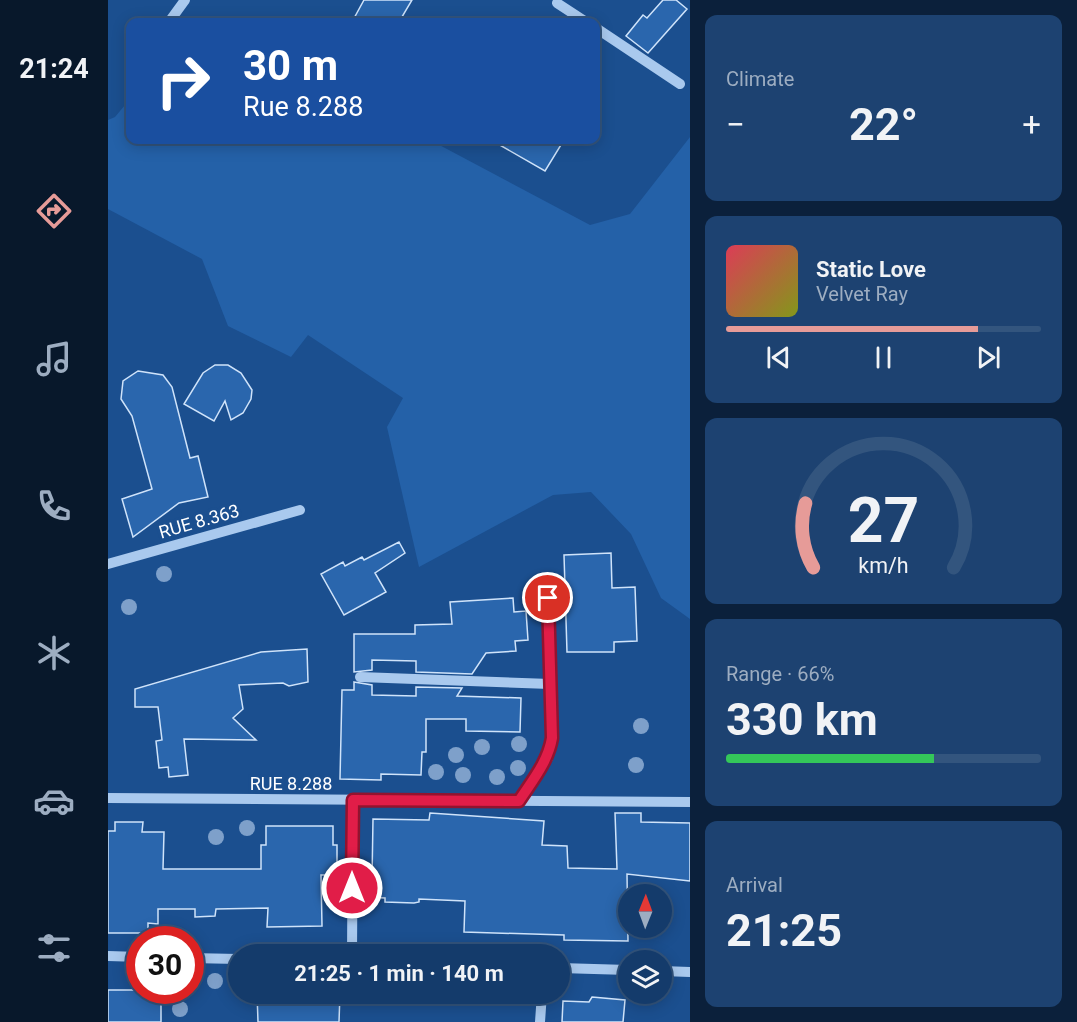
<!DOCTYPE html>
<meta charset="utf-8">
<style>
:root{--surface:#143b6b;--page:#1d4271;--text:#f1f3f6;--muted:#9dadc1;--line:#33557e;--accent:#e69b98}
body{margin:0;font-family:Roboto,sans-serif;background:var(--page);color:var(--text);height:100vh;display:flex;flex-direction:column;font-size:22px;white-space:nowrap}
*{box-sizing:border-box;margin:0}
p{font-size:20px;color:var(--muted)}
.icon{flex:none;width:33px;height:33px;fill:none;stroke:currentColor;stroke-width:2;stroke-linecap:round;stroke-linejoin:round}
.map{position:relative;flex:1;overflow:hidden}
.sheet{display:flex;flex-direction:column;gap:15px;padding:15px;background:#0b203b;width:387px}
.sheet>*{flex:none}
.banner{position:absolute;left:18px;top:18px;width:474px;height:126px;border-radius:12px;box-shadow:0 3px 15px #0003,0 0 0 2px var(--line);background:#1a4fa0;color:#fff;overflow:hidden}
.needle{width:39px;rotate:1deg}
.buttons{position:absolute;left:510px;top:884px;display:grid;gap:12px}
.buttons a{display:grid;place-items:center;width:54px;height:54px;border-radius:50%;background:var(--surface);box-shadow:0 3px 15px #0003,0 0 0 2px var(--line);font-size:30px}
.speed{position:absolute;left:18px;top:926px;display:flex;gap:12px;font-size:30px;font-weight:700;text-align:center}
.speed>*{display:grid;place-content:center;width:78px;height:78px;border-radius:50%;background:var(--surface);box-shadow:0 3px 15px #0003,0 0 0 2px var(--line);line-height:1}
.speed .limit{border:9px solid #d22;background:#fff;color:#111}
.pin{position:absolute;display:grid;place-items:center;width:51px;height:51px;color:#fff;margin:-26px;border:3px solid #fff;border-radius:50%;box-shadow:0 2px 6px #0007}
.me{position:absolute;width:66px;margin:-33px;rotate:0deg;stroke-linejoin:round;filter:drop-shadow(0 0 4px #0008)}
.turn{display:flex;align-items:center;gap:21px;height:126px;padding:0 18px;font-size:27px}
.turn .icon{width:78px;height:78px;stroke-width:2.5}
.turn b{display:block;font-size:42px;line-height:51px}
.big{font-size:45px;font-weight:700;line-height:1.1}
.sheet .widget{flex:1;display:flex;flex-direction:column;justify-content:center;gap:9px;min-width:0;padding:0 21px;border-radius:12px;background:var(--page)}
.sheet .dial{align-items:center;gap:0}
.dial svg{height:156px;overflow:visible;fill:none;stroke:var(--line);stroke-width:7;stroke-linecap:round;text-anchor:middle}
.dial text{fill:var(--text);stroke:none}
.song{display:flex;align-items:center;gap:18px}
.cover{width:72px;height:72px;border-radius:9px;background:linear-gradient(135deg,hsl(350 70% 55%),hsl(70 70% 35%))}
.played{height:6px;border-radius:3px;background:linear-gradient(90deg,var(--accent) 80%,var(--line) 80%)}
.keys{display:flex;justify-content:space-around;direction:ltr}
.heat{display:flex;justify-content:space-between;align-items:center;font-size:33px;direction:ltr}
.charge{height:9px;border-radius:4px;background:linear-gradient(90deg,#34c759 66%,var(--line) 0)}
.trip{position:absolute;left:120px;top:944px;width:342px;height:60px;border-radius:30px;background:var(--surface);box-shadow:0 3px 15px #0003,0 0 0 2px var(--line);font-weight:700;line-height:60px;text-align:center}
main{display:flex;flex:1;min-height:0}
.menu{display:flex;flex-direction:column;width:108px;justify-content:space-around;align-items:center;background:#08182b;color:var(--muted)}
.menu .icon{width:42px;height:42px}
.menu .active{color:var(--accent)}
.menu b{font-size:27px;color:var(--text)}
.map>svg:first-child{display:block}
</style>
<main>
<nav class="menu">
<b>21:24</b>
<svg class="icon active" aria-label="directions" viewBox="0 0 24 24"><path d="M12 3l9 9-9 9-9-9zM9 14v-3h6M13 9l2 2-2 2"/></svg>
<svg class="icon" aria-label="music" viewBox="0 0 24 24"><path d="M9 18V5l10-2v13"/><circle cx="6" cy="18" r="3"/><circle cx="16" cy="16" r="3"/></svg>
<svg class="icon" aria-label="phone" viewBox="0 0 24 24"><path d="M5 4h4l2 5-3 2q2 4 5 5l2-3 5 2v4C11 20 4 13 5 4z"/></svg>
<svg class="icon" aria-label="climate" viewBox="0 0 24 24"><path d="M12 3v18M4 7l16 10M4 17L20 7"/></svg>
<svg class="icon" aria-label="car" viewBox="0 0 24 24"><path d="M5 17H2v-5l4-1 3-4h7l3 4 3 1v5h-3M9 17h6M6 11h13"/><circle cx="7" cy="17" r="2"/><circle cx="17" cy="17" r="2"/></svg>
<svg class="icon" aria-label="filters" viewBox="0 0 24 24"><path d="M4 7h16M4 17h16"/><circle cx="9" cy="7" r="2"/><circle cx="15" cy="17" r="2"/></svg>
</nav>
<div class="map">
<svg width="582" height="1022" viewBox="0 0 582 1022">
<rect width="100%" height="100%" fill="#1b4f8f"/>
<path fill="#2461a8" d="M22,99v41h300l160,85 40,-11 60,-77v482l-29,-21 -30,-64 -40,-42 -38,3 -134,72 -32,-140 16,-29 -95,-63 -17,22 -63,-31 -26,-67 -94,-50v-89l7,-3z"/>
<path fill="#2a66ad" stroke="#cfe3fa" stroke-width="1.5" d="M256,0h48l-13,22h-47z
M555,0h13l11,9 -39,44 -22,-17 17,-21 4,3z
M383,140h73l-19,31z
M107,365h13l13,8 11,17 -1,9 -8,14 -12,7 -6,-19 -11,20 -30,-17 19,-31z
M30,371l25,4 9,12 18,71 8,-2 10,41 -29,6 -46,34 -11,-38 30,-10 -20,-73 -11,-17 2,-18z
M291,542l6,11 -30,20 11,19 -42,23 -23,-41 22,-12 2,4 17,-9 2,3z
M503,553l1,35 23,-1 2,54 -23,1v10h-47l-3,-97z
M405,598l1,14 12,-1 2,29 -13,1 1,10 -30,2 -14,21 -56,-2v-11l-44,-1v10l-18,2v-38h61v-9l37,-1 -2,-22z
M199,649l1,33 -19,4 -6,-3 -44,2 4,24 -10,9 23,22 -72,-1 4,36 -19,2 -1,-10 -9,1 -3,-27 6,-1 -4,-33h-23v-18l126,-37z
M246,682l18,3v10l44,1v-9l46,1 -5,8 64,2 -1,34 -54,-1v-12h-40v33h-4l-1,23 -40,-1v6l-41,-1 2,-89h12z
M322,813l114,8 -2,24 25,1 1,22 49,1 -2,-56h26v9l49,1v58l-63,-7 1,67 -64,-1v-5l-100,-3 1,-31 -46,-2v3l-5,1 -29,-1v-4l-21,-1v-18h8l1,-60 56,1z
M7,822h28l-1,10h22l-1,37h98v-24h5v-19h67v19h4v30h-16l1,51 -55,1 1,-19 -52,1 -1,7 -20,1v-8h-37v15l-10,-1v10h-40v-102h7z
M0,990h53v32h-53z
M149,993l51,3 1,-3h31l-1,29h-81z
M484,997l33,3 -2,22h-61l1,-21 26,1z"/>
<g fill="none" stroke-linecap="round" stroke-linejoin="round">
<path stroke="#a9c9ee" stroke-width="4" stroke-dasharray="3 4.5" stroke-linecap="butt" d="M236,993v6"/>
<path stroke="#a9c9ee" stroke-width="10" d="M449,3l29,19
M61,22l16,-22
M488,28l84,56
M0,564l192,-54
M252,677l190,7
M0,798l582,4
M411,801l29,-43 4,-20 -4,-140
M244,954l1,-154
M0,956l32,1
M82,958l48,1
M452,968l68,2
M554,971l28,1
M432,1022l2,-29"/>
</g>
<g fill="#7ea0ca">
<circle cx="56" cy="574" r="8"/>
<circle cx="21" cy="607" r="8"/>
<circle cx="533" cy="726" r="8"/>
<circle cx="411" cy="744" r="8"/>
<circle cx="374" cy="747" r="8"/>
<circle cx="348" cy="755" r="8"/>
<circle cx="528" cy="765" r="8"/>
<circle cx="410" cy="768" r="8"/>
<circle cx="328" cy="772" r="8"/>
<circle cx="355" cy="775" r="8"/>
<circle cx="389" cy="777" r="8"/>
<circle cx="139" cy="828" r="8"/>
<circle cx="108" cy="837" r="8"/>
<circle cx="107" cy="981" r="8"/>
<circle cx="72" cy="1009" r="8"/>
</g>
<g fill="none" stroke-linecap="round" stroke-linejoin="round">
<defs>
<path id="route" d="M244,888l1,-88 166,1c13,-20 29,-39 33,-63l-4,-140"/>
</defs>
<use href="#route" stroke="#92132f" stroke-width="15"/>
<use href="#route" stroke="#e11d48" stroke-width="10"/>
</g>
<g text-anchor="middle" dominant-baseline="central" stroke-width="6" stroke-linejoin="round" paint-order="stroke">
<g font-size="18" fill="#fff" stroke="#1b4f8f">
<text transform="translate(91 521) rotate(-16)">RUE 8.363</text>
<text x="183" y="783">RUE 8.288</text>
</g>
</g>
</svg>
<div class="buttons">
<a><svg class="needle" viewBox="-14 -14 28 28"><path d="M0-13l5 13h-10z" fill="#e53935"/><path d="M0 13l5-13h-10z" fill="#9dadc1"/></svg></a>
<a><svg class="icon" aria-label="layers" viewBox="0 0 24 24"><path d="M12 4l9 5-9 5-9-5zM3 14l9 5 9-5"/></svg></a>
</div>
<div class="speed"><div class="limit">30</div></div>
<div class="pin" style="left:440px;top:598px;background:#d93025"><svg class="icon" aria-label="arrive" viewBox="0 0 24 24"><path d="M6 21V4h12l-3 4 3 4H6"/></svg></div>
<svg class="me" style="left:244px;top:888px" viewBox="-20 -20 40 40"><circle r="17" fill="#e11d48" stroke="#fff" stroke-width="3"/><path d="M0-11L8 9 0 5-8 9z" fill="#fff"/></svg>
<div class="trip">21:25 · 1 min · 140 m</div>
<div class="banner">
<div class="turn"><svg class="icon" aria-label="right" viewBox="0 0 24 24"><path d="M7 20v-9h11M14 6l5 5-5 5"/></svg><div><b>30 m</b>Rue 8.288</div></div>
</div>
</div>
<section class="sheet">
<div class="widget"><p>Climate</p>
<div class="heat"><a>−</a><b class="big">22°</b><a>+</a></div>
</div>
<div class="widget">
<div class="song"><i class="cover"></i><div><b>Static Love</b><p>Velvet Ray</p></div></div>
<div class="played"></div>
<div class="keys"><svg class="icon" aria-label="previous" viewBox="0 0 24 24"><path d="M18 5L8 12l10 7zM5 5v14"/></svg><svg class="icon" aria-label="pause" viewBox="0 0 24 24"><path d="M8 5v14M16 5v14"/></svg><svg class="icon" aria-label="next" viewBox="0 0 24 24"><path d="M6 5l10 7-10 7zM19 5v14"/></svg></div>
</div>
<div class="widget dial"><svg viewBox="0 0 100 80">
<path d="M14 69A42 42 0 1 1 86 69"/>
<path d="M14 69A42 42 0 0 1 10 36" stroke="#e69b98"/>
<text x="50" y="56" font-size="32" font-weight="700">27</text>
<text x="50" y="72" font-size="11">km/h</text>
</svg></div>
<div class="widget"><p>Range · 66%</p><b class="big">330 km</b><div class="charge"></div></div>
<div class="widget"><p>Arrival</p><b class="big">21:25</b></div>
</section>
</main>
